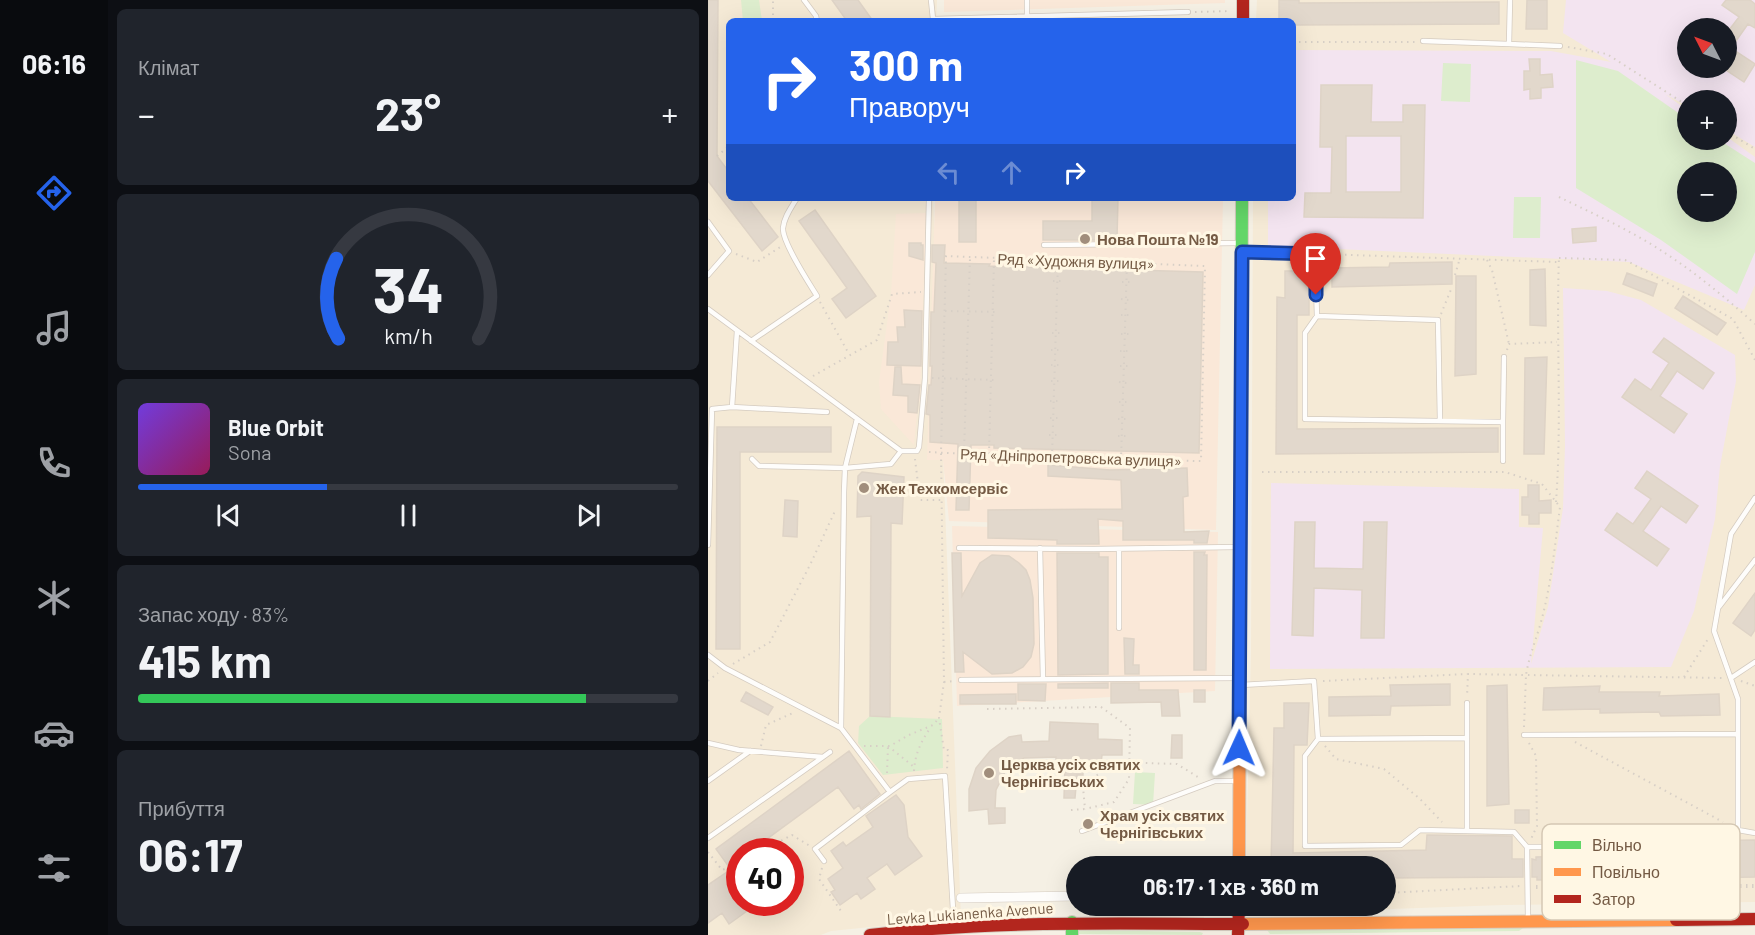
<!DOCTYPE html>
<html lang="uk">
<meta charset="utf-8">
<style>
:root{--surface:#171b24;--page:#20242c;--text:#f1f3f6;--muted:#9ea1a6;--line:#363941;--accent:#2563eb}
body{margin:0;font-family:Barlow,sans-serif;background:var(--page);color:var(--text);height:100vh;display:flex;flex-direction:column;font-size:22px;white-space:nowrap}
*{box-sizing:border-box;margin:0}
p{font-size:20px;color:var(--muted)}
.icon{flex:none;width:33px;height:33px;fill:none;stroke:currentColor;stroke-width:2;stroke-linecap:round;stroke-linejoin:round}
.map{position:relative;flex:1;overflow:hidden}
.side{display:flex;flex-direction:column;gap:9px;padding:9px;background:#0d0f14;width:600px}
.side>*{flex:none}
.guide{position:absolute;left:18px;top:18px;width:570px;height:183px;border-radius:9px;box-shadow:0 6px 24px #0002;background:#2563eb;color:#fff;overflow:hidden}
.needle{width:39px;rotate:312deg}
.tools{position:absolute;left:969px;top:18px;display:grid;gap:12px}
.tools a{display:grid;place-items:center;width:60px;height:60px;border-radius:50%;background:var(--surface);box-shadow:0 6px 24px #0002;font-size:30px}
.speed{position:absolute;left:18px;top:838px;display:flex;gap:12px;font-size:30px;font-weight:700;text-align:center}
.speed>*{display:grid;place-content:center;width:78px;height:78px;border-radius:50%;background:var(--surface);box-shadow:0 6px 24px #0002;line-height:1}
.speed .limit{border:9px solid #d22;background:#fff;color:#111}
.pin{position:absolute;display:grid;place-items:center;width:51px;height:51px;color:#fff;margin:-62px -26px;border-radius:50% 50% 50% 0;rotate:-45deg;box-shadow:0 0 6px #0007}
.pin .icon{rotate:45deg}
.me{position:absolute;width:66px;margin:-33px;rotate:1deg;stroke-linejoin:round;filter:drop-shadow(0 0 4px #0008)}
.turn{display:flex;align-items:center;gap:21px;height:126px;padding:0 24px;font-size:27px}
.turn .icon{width:78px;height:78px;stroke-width:2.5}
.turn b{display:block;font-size:42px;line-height:51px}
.lanes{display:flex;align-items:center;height:57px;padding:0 24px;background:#0003;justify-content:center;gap:30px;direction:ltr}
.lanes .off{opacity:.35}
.big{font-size:45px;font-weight:700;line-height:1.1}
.side .card{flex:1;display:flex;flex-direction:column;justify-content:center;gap:9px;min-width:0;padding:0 21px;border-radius:9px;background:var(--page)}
.side .dial{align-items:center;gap:0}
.dial svg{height:156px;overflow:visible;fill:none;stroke:var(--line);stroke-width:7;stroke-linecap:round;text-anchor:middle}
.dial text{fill:var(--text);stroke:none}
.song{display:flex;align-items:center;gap:18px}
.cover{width:72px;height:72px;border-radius:9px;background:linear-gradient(135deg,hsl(260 70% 55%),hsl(330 70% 35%))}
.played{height:6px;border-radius:3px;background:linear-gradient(90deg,var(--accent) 35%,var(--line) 35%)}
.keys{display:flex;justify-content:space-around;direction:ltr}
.heat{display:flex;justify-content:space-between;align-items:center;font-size:33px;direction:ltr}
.charge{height:9px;border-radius:4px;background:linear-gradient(90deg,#34c759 83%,var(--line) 0)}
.trip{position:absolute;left:358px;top:856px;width:330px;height:60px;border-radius:30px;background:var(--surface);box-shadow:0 6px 24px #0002;font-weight:700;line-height:60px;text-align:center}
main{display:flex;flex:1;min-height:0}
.menu{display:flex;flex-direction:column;width:108px;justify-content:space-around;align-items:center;background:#090b0e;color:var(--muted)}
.menu .icon{width:42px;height:42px}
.menu .active{color:var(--accent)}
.menu b{font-size:27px;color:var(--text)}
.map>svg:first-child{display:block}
</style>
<main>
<nav class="menu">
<b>06:16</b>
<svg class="icon active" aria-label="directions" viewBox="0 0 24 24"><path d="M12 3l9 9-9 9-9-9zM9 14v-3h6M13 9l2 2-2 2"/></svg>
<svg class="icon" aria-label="music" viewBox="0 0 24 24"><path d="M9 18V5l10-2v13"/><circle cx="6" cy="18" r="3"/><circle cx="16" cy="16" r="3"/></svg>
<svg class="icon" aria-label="phone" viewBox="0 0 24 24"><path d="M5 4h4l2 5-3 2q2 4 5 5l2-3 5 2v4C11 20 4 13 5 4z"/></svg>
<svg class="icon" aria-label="climate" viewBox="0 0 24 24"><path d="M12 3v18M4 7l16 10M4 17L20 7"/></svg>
<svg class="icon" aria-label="car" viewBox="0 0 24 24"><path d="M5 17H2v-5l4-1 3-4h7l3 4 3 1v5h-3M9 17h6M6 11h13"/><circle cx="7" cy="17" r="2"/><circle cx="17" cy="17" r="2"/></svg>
<svg class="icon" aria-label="filters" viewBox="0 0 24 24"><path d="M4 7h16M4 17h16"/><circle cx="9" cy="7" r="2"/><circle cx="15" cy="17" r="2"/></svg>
</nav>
<section class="side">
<div class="card"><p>Клімат</p>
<div class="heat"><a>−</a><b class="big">23°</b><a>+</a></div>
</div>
<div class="card dial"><svg viewBox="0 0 100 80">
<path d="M14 69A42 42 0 1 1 86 69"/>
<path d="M14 69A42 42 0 0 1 13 28" stroke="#2563eb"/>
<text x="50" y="56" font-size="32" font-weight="700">34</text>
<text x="50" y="72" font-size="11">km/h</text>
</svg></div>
<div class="card">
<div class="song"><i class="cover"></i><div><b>Blue Orbit</b><p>Sona</p></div></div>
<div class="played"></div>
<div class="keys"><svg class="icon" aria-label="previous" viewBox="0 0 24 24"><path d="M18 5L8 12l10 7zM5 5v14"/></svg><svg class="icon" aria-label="pause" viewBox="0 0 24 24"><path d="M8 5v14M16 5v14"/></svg><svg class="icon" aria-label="next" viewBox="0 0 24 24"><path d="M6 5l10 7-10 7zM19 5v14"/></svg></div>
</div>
<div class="card"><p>Запас ходу · 83%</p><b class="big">415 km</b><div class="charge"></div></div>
<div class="card"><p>Прибуття</p><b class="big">06:17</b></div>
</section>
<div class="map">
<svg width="1047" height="935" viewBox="0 0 1047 935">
<rect width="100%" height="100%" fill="#f5f0e4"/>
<path fill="#f5ead6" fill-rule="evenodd" d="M0,0h229l-1,21h-207v177h204l28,720 -130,13 -10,4h-113zM32,852h50v51h-50z
M549,0h498v902l-251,3 -259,9v-8h141v-39h-140l5,-216 2,-453h40v-177h-37zM980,28h38v40h-38zM980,100h38v40h-38zM980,172h38v40h-38z"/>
<path fill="#fae8d8" d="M236,0h281v3l-281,9z
M227,198h288l-7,332 -267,-9 -6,-61h-16z
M218,213l-6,188 -2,1 -4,43 -33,-36 -2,-27 12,-88 5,-80z
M244,526l266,6 -3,159 -258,15z"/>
<path fill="#f3e4f0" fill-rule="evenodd" d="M858,0h189v147l-28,-17 -1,-30h-38l-1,6 -22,-12 22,16 1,30h38l1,-3 28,20v128l-11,25 -115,-48 -361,-16v-48h25v-148l258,1 60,11 -48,-29zM980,28h38v40h-38zM980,172h38v40h-38z
M855,288l44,3 34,9 94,55 1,26 -16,85 -5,53 -21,92 -23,56 -401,2 1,-186 248,6v38l24,1 -12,136 17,-57 15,-99 2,-62z"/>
<path fill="#ddedcd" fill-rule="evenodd" d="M33,0h18l3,21h-19z
M868,60l42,11 69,48 1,21h31l36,23v89l-18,42 -76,-54 -85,-52zM1018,172v40h-38v-40z
M735,63l28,1 -1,38 -29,-1z
M806,197h27l-1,41h-27z
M162,716l72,3 1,49 -60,7 -25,-32 1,-17z
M427,772l20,1 -2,32 -20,-1z
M813,927l2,1 -4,3 -249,3 -3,-4z
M371,930l121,2 3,1 -1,2 -123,-1h-2z"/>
<path fill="#e2d8cc" stroke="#ded3c6" stroke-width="1.5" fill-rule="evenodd" d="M0,0h10l-1,156 12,16v26h19l30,39 -16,14 -54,-70z
M124,0h26l15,21h-26z
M571,0h20v3l200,-1v22l-206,1v-4h-14z
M819,0h20v29h-21z
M1018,0h24l5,4v24l-7,-4 -17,24 24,16 -11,18 -18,-12v-36l13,-17 -17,-12z
M821,59h11v16l12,-1 1,13 -12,1v10l-11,1v-10l-6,1v-19h6z
M613,85h51l-1,37h32v-17h22l-2,113 -119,-1 1,-24h26l1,-46h-12zM638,136h55v56h-55z
M384,198h26l-1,42h-74v-19h49z
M251,199h17v43h-17z
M107,210l61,86 -30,22 -14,-19 15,-11 -48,-67z
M888,227v14l-23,2 -1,-14z
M201,243h12v2h2v15l-14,-4z
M224,245h13l-1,18 46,1 -1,2 214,6 -4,181 -205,-5v-3h-23l-2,65h-13l2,-66 -28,-2v-27l-4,-1 3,-29h2l1,-19h-2l1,-54h3l2,-49 -4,-1z
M744,262v22l-120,3v-19l57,-1 1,-4z
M837,269l1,57 -16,-1v-55z
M577,271h24v44h-12v114l201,-1v24l-222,2 1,-157 8,1z
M919,273l30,11 -4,12 -30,-12z
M748,276h20v98l-21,2z
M975,296l43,27 -9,12 -42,-27z
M196,310l18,1 -1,55 -34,-1 1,-23h10l-1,-15h8z
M956,338l50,35 -11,16 -26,-18 -17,25 27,18 -13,19 -52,-36 13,-18 16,11 18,-27 -16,-11z
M839,357l-3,97h-20l1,-96z
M187,367h6l1,17 18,1 -3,28 -9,-1v-16l-15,-1z
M9,427h114v25h-91v197h-24z
M340,465l62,5 77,-2 1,28 -5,1 1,35 25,-1 -2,12h-13v-3h-71v-19l-25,-2 1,25h-42v-4l-69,-2v-28l134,-1 -1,-29 -73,-4z
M939,471l51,35 -12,17 -25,-17 -18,25 26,18 -12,17 -52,-36 12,-17 16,11 18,-25 -16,-11z
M154,472l42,5 -2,47 -11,-1 -1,194 -20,-1 1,-200 -14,1 1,-41z
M820,485h11v16l12,-1v13h-12v11h-10v-9h-7v-18h6z
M77,500l13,1 -1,36 -14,-1z
M587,522h20l-1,46 49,1 1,-47h23l-3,116h-23l1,-48 -48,-2 -1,48 -21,-1z
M486,552h11l-1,3h3l-1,115h-12z
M244,553h9l1,43 18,-33 12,-8 17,1 10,7 7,7 4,10 3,18 1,46 -3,13 -8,10 -11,6 -20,1 -29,-22 1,20h-9z
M349,553h42v4h9v117l-50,1z
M1047,593v37l-4,6 -18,-13z
M416,638l10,1 -1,26h6v9h-14z
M400,683v5h-50v-4z
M403,683h28v7h39l2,26h-18l-1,-14 -50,1z
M310,684h28l-1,17 -27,-1z
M742,684v21l-59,1 -1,9 -61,1v-19l62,-1 -1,-11z
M799,685l2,119 -22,2v-120z
M892,686l-1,6h61l-1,4 60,-2 1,21 -59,1 -2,-4 -59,1v-4l-57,1 1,-22z
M486,690h11v12h-11z
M38,692l27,15 -5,8 -27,-14z
M308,694v10h-56v-9z
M576,703h25l-2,42h-13l-1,108 133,-3 1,-15 85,1v23h11v18l-137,1v-11h-115l3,-139h10z
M342,722l48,2v15l24,1v15h-20l-1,9 -18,-1v12h-6l-2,23h-11l1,-33h-9v-8l-32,1 -18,12 -10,20 -1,18h10v15l-16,1 -1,-15 -19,2v-22l7,-21 14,-17 19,-14 12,-2 1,7 27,-1z
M464,735h10v23h-11z
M141,751l31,43 -19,15 -2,-4 -5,4 -16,-22 -89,65h-9v7l-11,8 -13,-18z
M188,795l8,10 4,32 14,19 -27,19 -8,-11 -20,14 8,11 -14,10 -4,-6 -17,12 -9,-13 4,-2 -7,-11 15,-11 -12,-17 12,-9 3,4 27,-19 -7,-11z
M807,810h14v13h-14z
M1047,840v37l-218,3v-3h-5v-18l4,1v-3l95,-2v-13z
M22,870l10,13v20h18l-29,21 -7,-11 -14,10v-38z"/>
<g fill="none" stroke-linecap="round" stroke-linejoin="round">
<defs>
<path id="lane" d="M96,0l12,16 1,5
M223,0l2,19
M319,17v-17
M224,21l1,-2 255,-7
M715,41l86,3 1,-44
M801,44l51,2
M0,222l21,29 -21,24
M336,245l195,-2
M534,252l73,2 2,62 -12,17v86l198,3v39
M0,309l193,142h16l2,-4 6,-69 4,-180
M609,316l121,4 2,101
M43,341l66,-45c-8,-13 -35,-54 -34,-68 1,-11 8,-20 14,-30
M24,407l5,-76
M149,419l-12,49 -1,24 -3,236 49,64 18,-13 37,-3 9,150
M795,422l1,-65
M44,459l7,7 86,2 46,-4 10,-13
M0,545l4,-136 20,-2 95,5
M251,548l135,1 144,-2
M332,548l3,131
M1011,607l36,-47
M411,628v-79
M0,655l17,13 116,60
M1023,678l24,-16
M253,680l278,-2
M533,685l73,-4 4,58 -13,17v90l96,-1 19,-15 47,1
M759,703v128l47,1 13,15
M816,735l213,-1
M610,739l149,-1
M0,743l31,7 84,7 7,-5
M0,781l42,-30
M927,829l103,1 17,3
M1030,830v-131l-24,-68 17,-97 24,-36
M374,831l133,-50h24
M0,838l115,-81
M116,861l-9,-12 75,-57
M820,920l-1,-73h94l2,-17"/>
<path id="street" d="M253,898l116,-2"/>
<path id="fast" d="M532,632l2,-434
M364,922v13"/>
<path id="slow" d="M531,867l1,-235
M535,924l433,-4"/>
<path id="jam" d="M535,0v21
M968,920l79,-1
M162,935c124,-15 248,-11 373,-11
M530,935l1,-29"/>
</defs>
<use href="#lane" stroke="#d4cbc0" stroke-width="6"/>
<use href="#street" stroke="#d4cbc0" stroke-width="10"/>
<use href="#fast" stroke="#d6ccc1" stroke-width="14"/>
<use href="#slow" stroke="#d6ccc1" stroke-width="14"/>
<use href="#jam" stroke="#d6ccc1" stroke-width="14"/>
<path stroke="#d7cfc6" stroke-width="2" stroke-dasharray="1.5 4.5" stroke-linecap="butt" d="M487,12l36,-1
M65,21v-21
M585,42h124
M860,47l39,7 81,52
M1018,131l29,18
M9,156l12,-10
M851,197c35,17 73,34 106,56 32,21 61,45 90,71
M28,254l21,8 25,-16
M613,254l237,8
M851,258l66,2 4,2 104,57 22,41
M779,260l5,10 17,74
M747,275l5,-17
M345,281h8
M414,282h8
M413,299l8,1
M112,302l29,52
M237,311l52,1
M733,314l11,-27
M413,315h8
M344,333h8
M413,334h8
M343,350h8
M799,350l2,-6 48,-2
M412,351h8
M343,365h8
M412,366h8
M105,376l64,-36 15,-46 29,-2
M224,378l63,2
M343,381h8
M411,382l8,1
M342,401h8
M411,402h8
M342,418h8
M410,419h8
M341,435h8
M410,436h8
M221,452c91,5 181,8 272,9l4,-195 -259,-10 -5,196 3,230 -5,36 5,32h4l-1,20
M256,453l6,-195
M281,454l5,-195
M344,457l6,-197
M207,459l5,41h21
M413,460l6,-198
M554,472h243l37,12 18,23c-5,38 -9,78 -19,115 -5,18 -12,34 -15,53l-58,-1 -1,23
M848,502c6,-82 0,-164 3,-246
M25,664l37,-22 40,-77 25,-54
M976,677l24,-38
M0,681l10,-8
M615,681l144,-7
M1033,681l14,5
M236,682l11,-1
M279,709l114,-2 29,21 -1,51 -15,23 -29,7
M816,727l2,-52 197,3
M867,742l148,80
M821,743l7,13 1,70 -6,13
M53,746l5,-21 27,-12
M156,746h26l19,-11 24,-10 6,-7
M180,746l26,21
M617,746l11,13 48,10 36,30 22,23
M206,771c1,-17 7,-30 17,-44
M179,773l1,-27
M363,810l14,-1 -2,-22 30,-25 64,2 24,15
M0,852l14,18 18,-7
M52,852l32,-17 18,11
M114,868l-3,11 24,35
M828,886l219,-1
M828,888l219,-1
M678,893l135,-7"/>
<use href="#lane" stroke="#fefdfb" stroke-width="4.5"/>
<use href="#street" stroke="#fefdfb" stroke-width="9"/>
<use href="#fast" stroke="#63d668" stroke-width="12"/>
<use href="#slow" stroke="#ff974d" stroke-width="12"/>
<use href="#jam" stroke="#b3261e" stroke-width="12"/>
</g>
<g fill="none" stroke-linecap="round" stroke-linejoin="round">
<defs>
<path id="route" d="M531,748l3,-496 74,2v41"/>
</defs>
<use href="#route" stroke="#184099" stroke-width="15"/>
<use href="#route" stroke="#2563eb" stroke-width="10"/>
</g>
<g fill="#a18e7c" stroke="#fff7e4" stroke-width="2">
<circle cx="377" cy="239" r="6"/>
<circle cx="156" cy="488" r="6"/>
<circle cx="281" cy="773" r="6"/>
<circle cx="380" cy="824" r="6"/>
</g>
<g text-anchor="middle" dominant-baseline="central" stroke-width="6" stroke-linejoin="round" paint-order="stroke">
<g font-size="15" font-weight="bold" fill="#745a44" stroke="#fff7e4" text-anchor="start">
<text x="389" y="239">Нова Пошта №19</text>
<text x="168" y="488">Жек Техкомсервіс</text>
<text x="293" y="764">Церква усіх святих<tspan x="293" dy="17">Чернігівських</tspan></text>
<text x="392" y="815">Храм усіх святих<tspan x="392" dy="17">Чернігівських</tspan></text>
</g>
<g font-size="15" fill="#745a44" stroke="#fff7e4">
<text transform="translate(368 261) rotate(2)">Ряд «Художня вулиця»</text>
<text transform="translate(363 457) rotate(2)">Ряд «Дніпропетровська вулиця»</text>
<text transform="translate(262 913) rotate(-4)">Levka Lukianenka Avenue</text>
</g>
</g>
<rect x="834" y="824" width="198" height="96" rx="9" fill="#fff7e4" stroke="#d5c8b4" stroke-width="1.5"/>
<rect x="846" y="841" width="27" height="8" fill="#63d668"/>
<rect x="846" y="868" width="27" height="8" fill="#ff974d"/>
<rect x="846" y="895" width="27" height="8" fill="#b3261e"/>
<g font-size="16" fill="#745a44">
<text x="884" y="851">Вільно</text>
<text x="884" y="878">Повільно</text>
<text x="884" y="905">Затор</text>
</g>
</svg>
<div class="tools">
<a><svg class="needle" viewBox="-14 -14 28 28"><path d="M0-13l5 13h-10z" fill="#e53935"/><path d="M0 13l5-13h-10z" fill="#9ea1a6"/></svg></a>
<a>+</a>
<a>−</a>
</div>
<div class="speed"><div class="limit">40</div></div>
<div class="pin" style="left:608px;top:295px;background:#d93025"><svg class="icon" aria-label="arrive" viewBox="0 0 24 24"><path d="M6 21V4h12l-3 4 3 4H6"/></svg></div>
<svg class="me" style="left:531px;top:748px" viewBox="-20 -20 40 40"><path d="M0-17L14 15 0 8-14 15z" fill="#2563eb" stroke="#fff" stroke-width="4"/></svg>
<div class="trip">06:17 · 1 хв · 360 m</div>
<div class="guide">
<div class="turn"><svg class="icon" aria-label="right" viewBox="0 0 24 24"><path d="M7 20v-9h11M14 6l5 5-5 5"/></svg><div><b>300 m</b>Праворуч</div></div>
<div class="lanes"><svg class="icon off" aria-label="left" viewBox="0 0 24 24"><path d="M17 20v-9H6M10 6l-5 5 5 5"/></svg><svg class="icon off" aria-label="ahead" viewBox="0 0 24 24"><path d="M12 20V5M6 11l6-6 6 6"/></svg><svg class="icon" aria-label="right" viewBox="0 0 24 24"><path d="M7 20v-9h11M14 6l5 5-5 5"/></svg></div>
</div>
</div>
</main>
